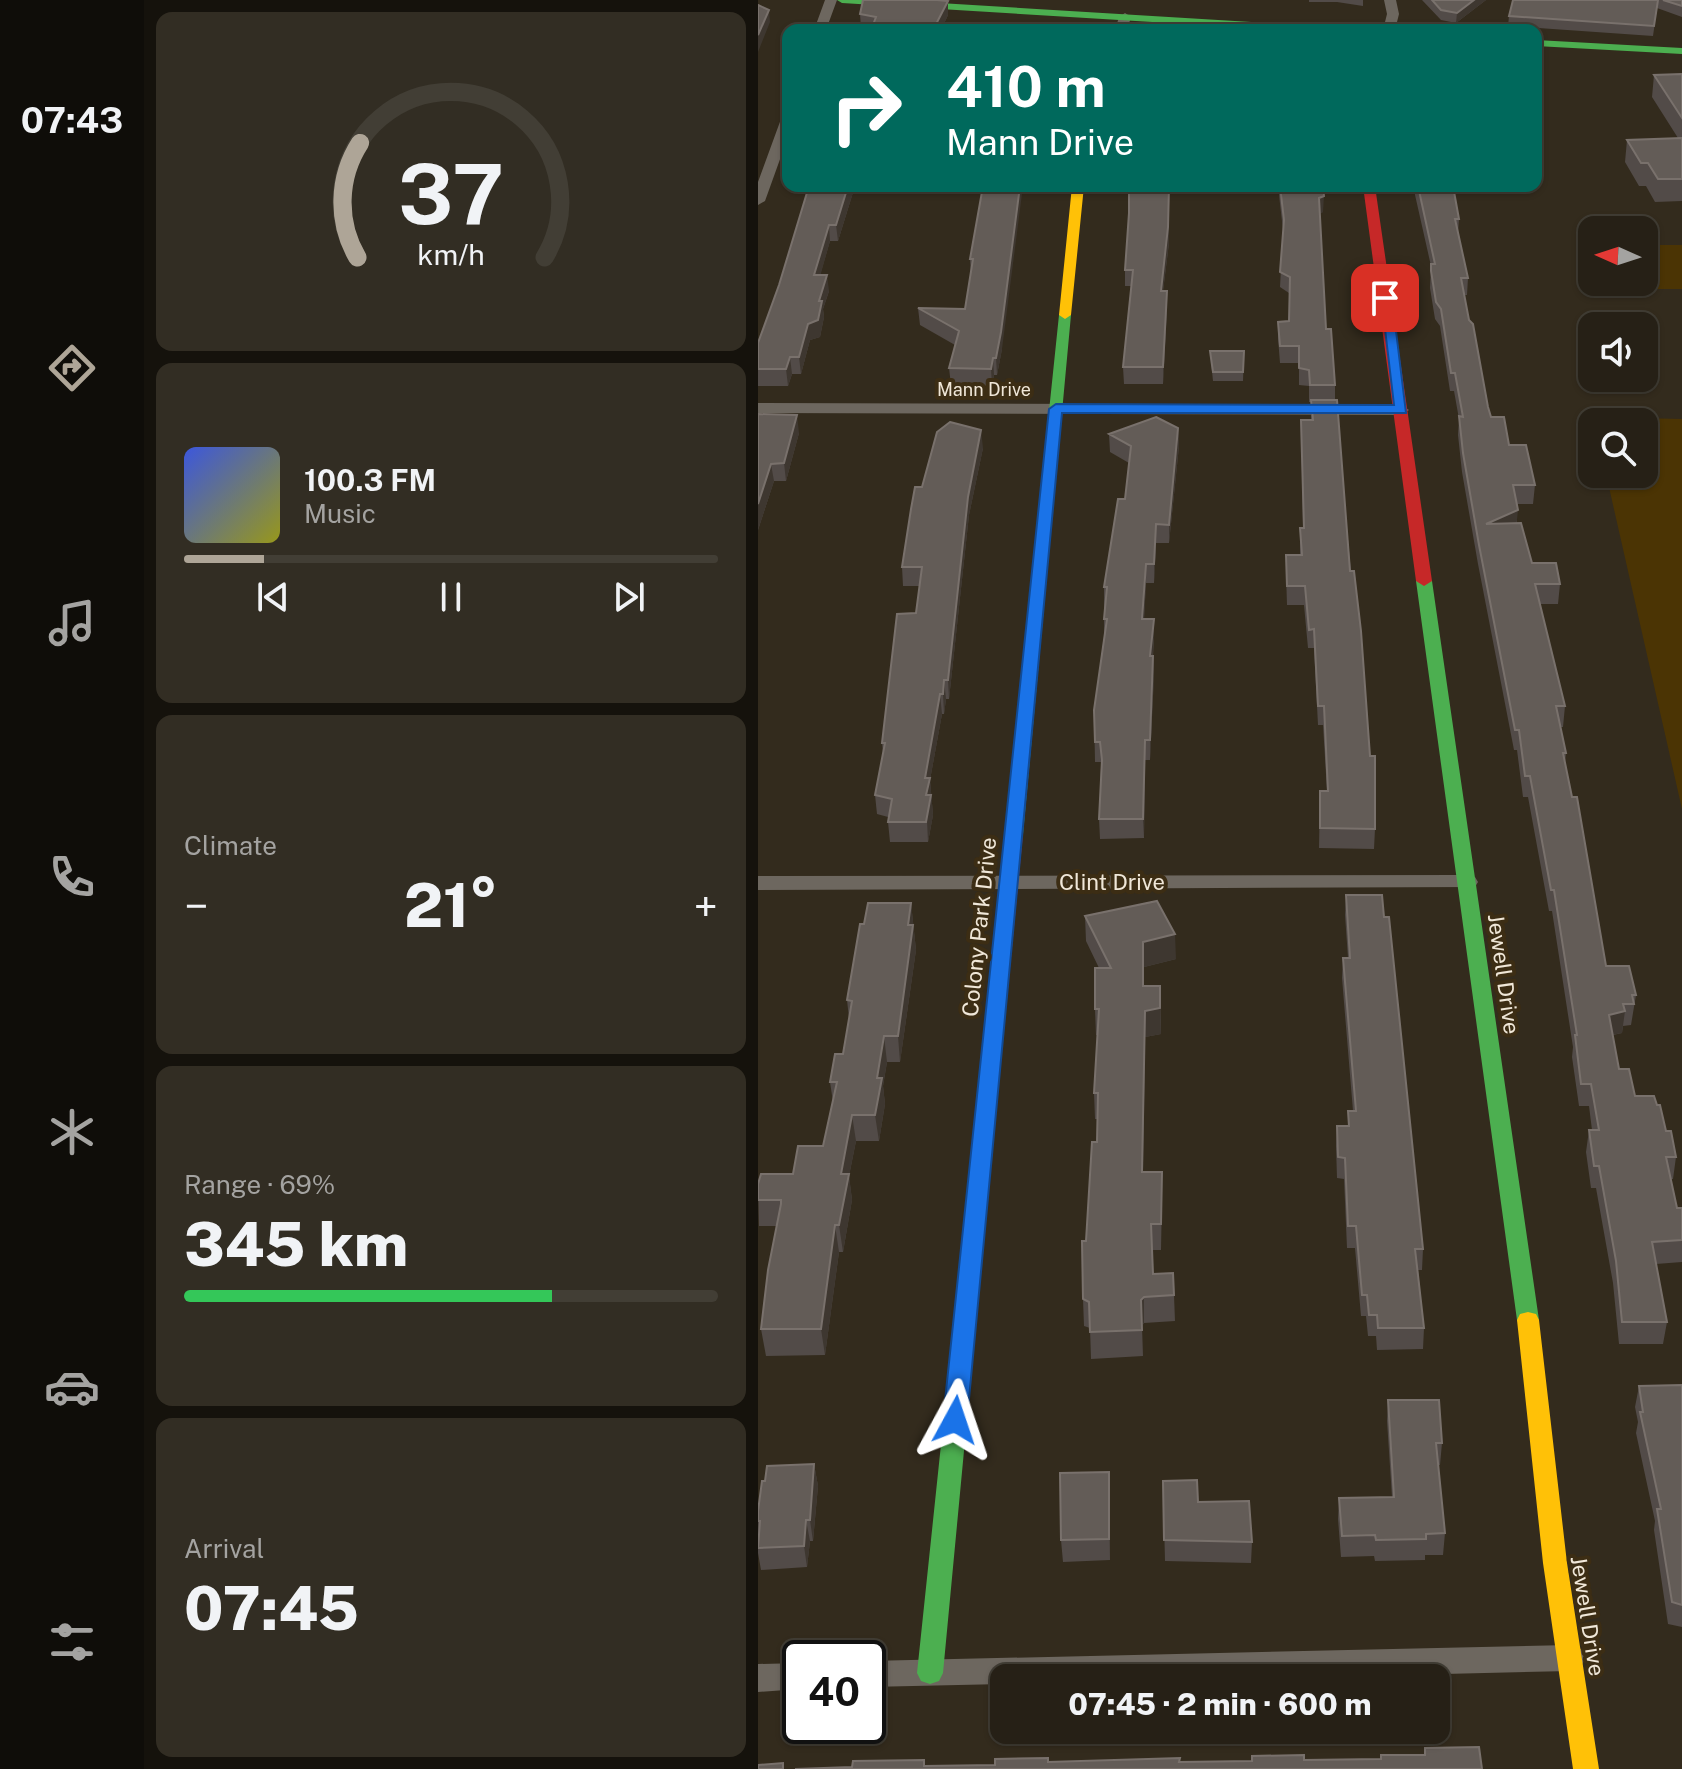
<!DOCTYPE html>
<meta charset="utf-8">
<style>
:root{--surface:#262016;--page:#322d23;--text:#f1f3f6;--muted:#a4a3a1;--line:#423e35;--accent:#aea597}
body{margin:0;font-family:"Public Sans",sans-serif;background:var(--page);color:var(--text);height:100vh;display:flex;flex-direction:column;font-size:30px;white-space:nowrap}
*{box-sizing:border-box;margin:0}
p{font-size:26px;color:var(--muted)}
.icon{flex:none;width:44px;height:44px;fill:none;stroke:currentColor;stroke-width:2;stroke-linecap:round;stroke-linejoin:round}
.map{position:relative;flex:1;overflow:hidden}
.panel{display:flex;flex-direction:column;gap:12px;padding:12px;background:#15120c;width:614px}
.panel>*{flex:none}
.banner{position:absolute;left:24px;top:24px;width:760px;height:168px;border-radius:16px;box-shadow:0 2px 6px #0004,0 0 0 2px var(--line);background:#00695c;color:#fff;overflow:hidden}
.needle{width:52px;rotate:273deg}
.buttons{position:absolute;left:820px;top:216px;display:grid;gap:16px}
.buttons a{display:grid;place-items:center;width:80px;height:80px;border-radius:16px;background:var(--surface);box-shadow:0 2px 6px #0004,0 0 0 2px var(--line);font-size:40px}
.speed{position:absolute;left:24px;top:1640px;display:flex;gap:16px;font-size:40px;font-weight:700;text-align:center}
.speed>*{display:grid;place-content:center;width:104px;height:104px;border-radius:50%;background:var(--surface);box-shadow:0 2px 6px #0004,0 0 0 2px var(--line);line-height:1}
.speed .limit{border:4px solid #111;border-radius:12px;background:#fff;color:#111}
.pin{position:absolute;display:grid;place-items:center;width:68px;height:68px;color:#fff;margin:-34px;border-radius:16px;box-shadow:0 4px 12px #0006}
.me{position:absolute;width:88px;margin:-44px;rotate:5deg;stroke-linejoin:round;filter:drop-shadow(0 0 6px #0008)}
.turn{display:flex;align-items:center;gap:28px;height:168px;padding:0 32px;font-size:36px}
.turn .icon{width:104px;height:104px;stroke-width:2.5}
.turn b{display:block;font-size:56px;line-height:68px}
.big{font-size:60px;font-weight:800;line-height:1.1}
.panel .card{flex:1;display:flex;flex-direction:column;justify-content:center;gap:12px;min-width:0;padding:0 28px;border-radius:16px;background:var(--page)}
.panel .dial{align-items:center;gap:0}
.dial svg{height:208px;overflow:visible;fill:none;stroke:var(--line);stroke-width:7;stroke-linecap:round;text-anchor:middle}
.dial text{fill:var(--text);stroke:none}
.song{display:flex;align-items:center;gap:24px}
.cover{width:96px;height:96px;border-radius:12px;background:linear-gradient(135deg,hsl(230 70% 55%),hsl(60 70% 35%))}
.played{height:8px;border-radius:4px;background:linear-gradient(90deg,var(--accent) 15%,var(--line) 15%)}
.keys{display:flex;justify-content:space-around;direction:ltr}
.heat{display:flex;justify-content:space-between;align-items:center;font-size:44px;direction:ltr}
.charge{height:12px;border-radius:6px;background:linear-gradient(90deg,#34c759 69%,var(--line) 0)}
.trip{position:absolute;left:232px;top:1664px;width:460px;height:80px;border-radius:16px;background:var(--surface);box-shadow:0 2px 6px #0004,0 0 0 2px var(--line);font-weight:800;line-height:80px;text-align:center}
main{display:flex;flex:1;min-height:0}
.menu{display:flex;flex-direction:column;width:144px;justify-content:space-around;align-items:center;background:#0f0d09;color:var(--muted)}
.menu .icon{width:56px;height:56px}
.menu .active{color:var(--accent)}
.menu b{font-size:36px;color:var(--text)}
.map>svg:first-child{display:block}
</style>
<main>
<nav class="menu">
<b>07:43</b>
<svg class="icon active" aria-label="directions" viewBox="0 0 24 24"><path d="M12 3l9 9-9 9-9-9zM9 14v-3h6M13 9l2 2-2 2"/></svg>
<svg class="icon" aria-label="music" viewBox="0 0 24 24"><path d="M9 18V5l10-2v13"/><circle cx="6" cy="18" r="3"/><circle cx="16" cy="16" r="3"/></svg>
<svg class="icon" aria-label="phone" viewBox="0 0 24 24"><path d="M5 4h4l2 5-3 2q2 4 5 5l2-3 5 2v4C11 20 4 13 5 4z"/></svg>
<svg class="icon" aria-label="climate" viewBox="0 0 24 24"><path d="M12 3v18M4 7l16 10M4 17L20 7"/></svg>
<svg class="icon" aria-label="car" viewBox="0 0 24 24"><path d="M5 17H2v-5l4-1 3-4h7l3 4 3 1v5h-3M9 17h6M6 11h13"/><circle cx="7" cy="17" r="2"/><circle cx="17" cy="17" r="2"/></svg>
<svg class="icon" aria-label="filters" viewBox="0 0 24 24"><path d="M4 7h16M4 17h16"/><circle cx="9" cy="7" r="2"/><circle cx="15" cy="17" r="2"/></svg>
</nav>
<section class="panel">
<div class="card dial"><svg viewBox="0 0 100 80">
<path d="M14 69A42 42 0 1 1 86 69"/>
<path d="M14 69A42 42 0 0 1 15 25" stroke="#aea597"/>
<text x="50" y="56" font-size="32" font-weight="700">37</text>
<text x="50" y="72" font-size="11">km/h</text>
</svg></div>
<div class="card">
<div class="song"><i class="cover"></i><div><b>100.3 FM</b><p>Music</p></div></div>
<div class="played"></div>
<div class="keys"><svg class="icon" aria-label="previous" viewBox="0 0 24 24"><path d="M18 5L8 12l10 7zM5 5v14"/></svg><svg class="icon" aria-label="pause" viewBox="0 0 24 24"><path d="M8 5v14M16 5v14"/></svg><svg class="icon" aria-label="next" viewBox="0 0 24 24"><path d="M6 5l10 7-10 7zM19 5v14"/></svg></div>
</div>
<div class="card"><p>Climate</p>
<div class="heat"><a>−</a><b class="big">21°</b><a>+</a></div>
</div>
<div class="card"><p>Range · 69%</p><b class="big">345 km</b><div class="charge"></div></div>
<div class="card"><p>Arrival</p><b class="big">07:45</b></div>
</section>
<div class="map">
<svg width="924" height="1769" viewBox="0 0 924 1769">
<rect width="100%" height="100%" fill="#332b1d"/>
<path fill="#4b3404" d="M894,245h30v44h-39l1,-40z
M835,417l89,2v390l-76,-335h38v-52h-50z"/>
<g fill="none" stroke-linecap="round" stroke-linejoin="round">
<path fill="#6d675f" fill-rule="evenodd" d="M67,0h12l-11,30h-12z
M626,0h12l3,14 -4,16h-12l4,-16z
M367,13l6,4 -4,13h-12l4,-13z
M30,115v22l-23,64 -7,4v-23l23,-63z
M0,403l643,2 8,5 -8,5 -643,-2z
M709,875l8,2 3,5 -3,5 -717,3v-14z
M812,1645l11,4 4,9 -4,9 -11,4 -291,7h-275v6l-136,3v-26z
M42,1663v26l-42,3v-28z"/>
<path fill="#4caf50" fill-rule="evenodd" d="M79,0h53l443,27 5,3h-54l-442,-27z
M778,40l146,8v6l-146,-8z
M307,311l6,4 -48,519 -9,5 -9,-5 54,-519z
M666,576l8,5 107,739 -3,6 -8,2 -8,-2 -3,-6 -101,-739z
M229,1095l7,2 3,5 -54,571 -4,8 -9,3 -9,-3 -4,-8 60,-571 3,-5z"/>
<path fill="#ffc107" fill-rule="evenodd" d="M314,186h12l-13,129 -6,4 -6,-4z
M770,1312l8,2 3,6 28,243 32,206h-26l-30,-206 -26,-243 3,-6z"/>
<path fill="#c62828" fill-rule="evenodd" d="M605,186h12l57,395 -8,5 -8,-5z
M256,829l9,5 -26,268 -3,5h-14l-3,-5 28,-268z"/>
</g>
<path fill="#524b48" d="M551,0h54v6l-26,-4h-28z
M664,0h64l-30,23 -15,-3z
M755,0h169v17l-25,-9 -4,28 -145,-10 1,-10z
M102,14l88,1 -7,15h-71l-9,-2z
M924,74v127l-27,1 -9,-16h-7l-14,-24 2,-22 51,-2 -26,-41 2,-22z
M51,186h46l-17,55h-8l-10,34 9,16 -6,18 1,8 -4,20 -10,3 -9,34h-9l-4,12h-30v-43l21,-58z
M225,186l19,163 -5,26h-3l-2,11 -41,-1 -2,-17 6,-23 -35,-20 -2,-17 47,1 6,-34 -1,-16z
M411,186v57l-6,48h4v16l-4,77h-39l-1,-17 8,-81h-6v-16l4,-57z
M520,186h45v26l-3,1 6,116 9,56v15l40,429 -1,20 -55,-1 1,-57h7l-4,-66h-5l-4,-77h-6l-4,-43h-17l-1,-32v-18h14v-27h3l-2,-108h10v-18h-2v-16l-10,-1v-22h-19l-2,-25v-16l11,-1v-28l-9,-6 3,-57z
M655,186h40l6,33 -1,14 10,45 -1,17h-3l24,112 3,10 44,68 -2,19h-16v19l15,40 28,21 -2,20h-18l25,102 -2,21h-3l6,26 -1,10 41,203 30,29 -5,30 -8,1 -1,7 -9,2 6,34 16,27 22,9 19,52 -3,22h-2l6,29h5v54l-26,2 11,58 -4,22h-44l-6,-61 -17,-95h-5l-5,-36 3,-22h3l-3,-24h-10l-7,-49 1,-10 -21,-136h-3l-21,-114h-5l-6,-47h-3l-36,-186 -16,-92 -4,-37 1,-16 -5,-28h-4l-10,-65 -5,-7 -5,-31 1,-22z
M452,351h34l-1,30h-30z
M0,414l41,19 -13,48h-12l-16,49z
M420,428l1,18 -10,97h-13l-2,40h-8l-2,36 10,19 -1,18 1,19 -4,85h-5l-1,78 -44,1 -1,-20 2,-51v-6h-6l-1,-52 10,-73v-50l21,-88 4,-36 -19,-11 -1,-18z
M225,448l-14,67 -20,184h-3l-2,15h-2l-12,66 3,35 -5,27h-38l-2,-20v-5l-11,-3 -2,-19 8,-42 -1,-10 34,-130 4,-27h-17l-1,-19 20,-80z
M588,895l38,22 39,332 -1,21h-4l6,58 -1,21 -46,1 -1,-14h-8l-2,-20h-5l-6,-68h-8l-3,-69 -7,-1 -1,-32 1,-20h11v-15h5l-11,-133 1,-20h5l-3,-43z
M153,903l5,47 -16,112h-13l-4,24 2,18 -6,37h-23l-7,35 3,24 -9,52h-4l-14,103 -59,1 -5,-27 16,-103h-18l-1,-42 35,-10 30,-28 10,-44 -3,-20 13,-28 6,-36 -2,-18 17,-76z
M327,916l91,43 -32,8v19h16l1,48 -16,3 -2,135 19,26 -1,52h-9l1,24 21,21 1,26 -31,2 -2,3 1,30 -52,3 -1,-31 -6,-2 -1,-27 3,-58 11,-99v-23h-2l-1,-26 4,-58h-2l-1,-26 4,-41 -13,-27z
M924,1385v242l-14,-3 -14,-94 1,-9 -19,-88 2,-11 -3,-15 4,-21z
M630,1400l54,43 -2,22h-2l7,68 -2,22h-18v5l-50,1 -1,-5 -33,1 -3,-38 1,-21 53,-1 -5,-76z
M56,1464l4,22 -5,55h-3l-3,26 -46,3 -3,-17v-42l7,-30z
M351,1472l1,88 -47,2 -2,-22z
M405,1481l35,21 54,40 -1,21 -86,-2z"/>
<path fill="#3e3730" d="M716,0h12l-30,23 1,-10z
M190,1v14l-7,15h-8z
M11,10l1,12 -12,30v-17z
M90,186h7l-17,55 -2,-16z
M262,186h3l-21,163 -5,26 -1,-17z
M411,186v57l-8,64v-16z
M566,196l-1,16 -4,2v-16z
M71,225l1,16 -14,50 -2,-16z
M69,275l2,16 -6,18 1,8 -4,20 -10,3 -9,34 -2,-17 9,-33 11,-23z
M409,291v16l-4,77v-17z
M32,357l2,17 -4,12 -2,-17z
M235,358l1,17 -2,11 -1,-17z
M39,415l2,18 -13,48 -2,-18z
M420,428l1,18 -10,97v-18z
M223,430l2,18 -14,67 -20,184 -1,-19 20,-183z
M13,464l3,17 -16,49v-26z
M760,510l-2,19 -30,-5z
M398,524v19l-2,40v-19z
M388,564v19l-3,55 -1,-19z
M396,619v19l-3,37 -1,-19z
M395,656l1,19 -4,85v-20z
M186,680l2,19 -2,15 -1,-20z
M182,694l2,20 -12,66 3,35 -5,27 -3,-64z
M387,740v20l-1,78 -1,-19z
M153,903l5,47 -16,112 -2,-26z
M417,934l1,25 -32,8 -1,45v-70z
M402,1008l1,26 -16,3 -2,161 2,-187z
M867,1011l-3,22 -16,3 3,-21z
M126,1036l3,26 -4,24 2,18 -6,37 -4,-26 2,-37z
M94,1115l4,26 -7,35 3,24 -9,52 -4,-27 2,-51z
M77,1225l4,27 -14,103 -4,-26z
M386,1297v26l-2,3 -1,-26z
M56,1464l4,22 -5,55 -3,-21z
M48,1520l4,21 -3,26 -3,-21z"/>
<path fill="#635c57" stroke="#79716c" stroke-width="2" d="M105,0h74l11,1 -15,29h-62l5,-13 -16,-3z
M674,0h42l-17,13 -16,-3z
M755,0h145l-4,26 -145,-10z
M905,0h19v6z
M0,5l11,5 -11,25z
M437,25v5h-38v-1z
M924,74v44l-28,-43z
M924,138v41h-24l-10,-16h-7l-14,-23z
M51,186h39l-12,39h-7l-15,50h13l-8,26h3l-4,19 -10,4 -9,33h-9l-4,12h-28v-26l21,-58z
M225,186h37l-19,146 -5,26h-3l-2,11 -42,-1 10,-37 -41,-23 47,1 8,-50h-3z
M371,186h40l-1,41 -7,64h6l-4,76h-40l10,-97h-8l4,-57z
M522,186h43l1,10 -5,2 7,131h5l4,56h-25l-1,-15 -10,-2v-22h-19l-2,-24 11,-1 1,-44 -10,-5 4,-52z
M660,186h35l6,33h-4l13,59h-7l8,42 4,4 15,83 3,10h13l5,28h17l9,40h-22l5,25 -32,14 35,-1 11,40h24l4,21h-25l30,122h-9l10,47h-3l9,44h5l29,169h23l7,29h-4l2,9h-11l2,7 -16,4 10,54h10l6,27h19l3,9h3l6,26h5l5,26h-10l11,51h5v32l-30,2 15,80h-45l-6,-61 -17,-95h-5l-5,-36h10l-8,-46h-10l-6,-49h2l-23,-145h-3l-21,-114h-5l-6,-46h-4l-36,-185 -16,-92 -4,-37 4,1 -8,-44h-4l-10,-64 -5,-7 -5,-31v-7h4z
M452,351h34l-1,21h-30z
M553,400h26l13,171h4l7,60 9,125h5v73l-55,-1v-37h8l-4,-85h-6l-4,-77 -5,1 -4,-44h-18l-1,-31h16l-2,-27h4l-3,-108h12z
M0,414l39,1 -13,48 -13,1 -13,40z
M398,417l22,11 -9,97 -13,-1 -2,40h-8l-4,55h12l-4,37h3l-3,84h-5l-2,79h-44l3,-59 -2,-18h-5l-1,-32 13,-91h-3l3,-32h-3l14,-88h7l6,-53 -22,-12z
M192,422l31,8 -13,67 -20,183h-4l-1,14h-3l-15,84h5l-4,17h5l-5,27h-38l4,-23 -17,-4 10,-52h-3l15,-129 19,-1 6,-46h-20l9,-58 4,-22h7l15,-55z
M588,895h36l2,22h5l34,332h-8l9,79h-46l-1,-13h-8l-2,-20h-5l-6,-69h-8l-3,-68 -7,-1 -1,-31h12l-1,-15h8l-13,-153h7z
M399,901l18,33 -32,8v44h17v22l-15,3 -3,161h20l-1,52h-10l2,50 20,-1 1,22 -30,2 -3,3 1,30 -52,2 -1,-30 -6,-3 -1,-58h4l6,-99h5l1,-49h-4l5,-84h-4v-41h16l-26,-52z
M110,903h43l-3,22h5l-15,111h-14l-7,42h5l-7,37h-23l-11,59h8l-10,51h-4l-14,104h-60l7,-59 13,-66v-4h-23v-16l3,-10h32l5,-28h25l14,-64h-7l5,-28h8l9,-53 -5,-1 13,-76h4z
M924,1385v220l-10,-3 -15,-93h4l-21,-97h3l-4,-26z
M630,1400h51l3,43h-6l9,90 -19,1v5l-50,1 -1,-5 -33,1 -3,-38 55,-1z
M56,1464l-4,56h-4l-2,26 -46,2 2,-27h-2v-10l4,-30h3l2,-15z
M351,1472v67l-48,1 -1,-67z
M439,1480l1,22 51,-1 3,41 -88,-2 -1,-59z
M721,1747l3,22h-687l57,-2 1,-6 71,-1v6l71,-1v-6l53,-1v4l132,-4 -1,4 73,-1v-5l52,-1v5l77,-1v-4h44v-7z
M25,1763v6h-25v-4z"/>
<path fill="#1a73e8" stroke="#114b97" stroke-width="2" d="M623,295l11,3 14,115h-344l-95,1007 -4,6 -8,3 -8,-3 -4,-6 106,-1011 7,-5 338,1z"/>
<g text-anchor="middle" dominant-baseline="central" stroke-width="8" stroke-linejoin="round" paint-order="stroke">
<g font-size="18" fill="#f0e7d8" stroke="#3c2d14">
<text x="226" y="389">Mann Drive</text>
</g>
<g font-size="22" fill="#f0e7d8" stroke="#3c2d14">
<text x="354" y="882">Clint Drive</text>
<text transform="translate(221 927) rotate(-84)">Colony Park Drive</text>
<text transform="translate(746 974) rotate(82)">Jewell Drive</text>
<text transform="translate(830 1616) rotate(81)">Jewell Drive</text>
</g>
</g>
</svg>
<div class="buttons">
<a><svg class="needle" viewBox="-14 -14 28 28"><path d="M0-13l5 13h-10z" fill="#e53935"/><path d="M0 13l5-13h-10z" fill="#a4a3a1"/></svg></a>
<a><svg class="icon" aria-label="sound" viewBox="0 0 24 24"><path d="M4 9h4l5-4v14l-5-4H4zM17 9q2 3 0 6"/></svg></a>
<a><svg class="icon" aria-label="search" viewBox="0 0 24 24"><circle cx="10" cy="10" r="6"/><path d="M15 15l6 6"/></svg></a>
</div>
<div class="speed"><div class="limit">40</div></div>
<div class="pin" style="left:627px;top:298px;background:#d93025"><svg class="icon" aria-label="arrive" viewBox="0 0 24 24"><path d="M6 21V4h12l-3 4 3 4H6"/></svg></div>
<svg class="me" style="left:197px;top:1420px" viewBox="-20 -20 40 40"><path d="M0-17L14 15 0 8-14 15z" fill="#1a73e8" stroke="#fff" stroke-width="4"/></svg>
<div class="trip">07:45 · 2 min · 600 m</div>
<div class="banner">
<div class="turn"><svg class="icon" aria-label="right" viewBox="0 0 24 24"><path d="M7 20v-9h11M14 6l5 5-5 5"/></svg><div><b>410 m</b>Mann Drive</div></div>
</div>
</div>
</main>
